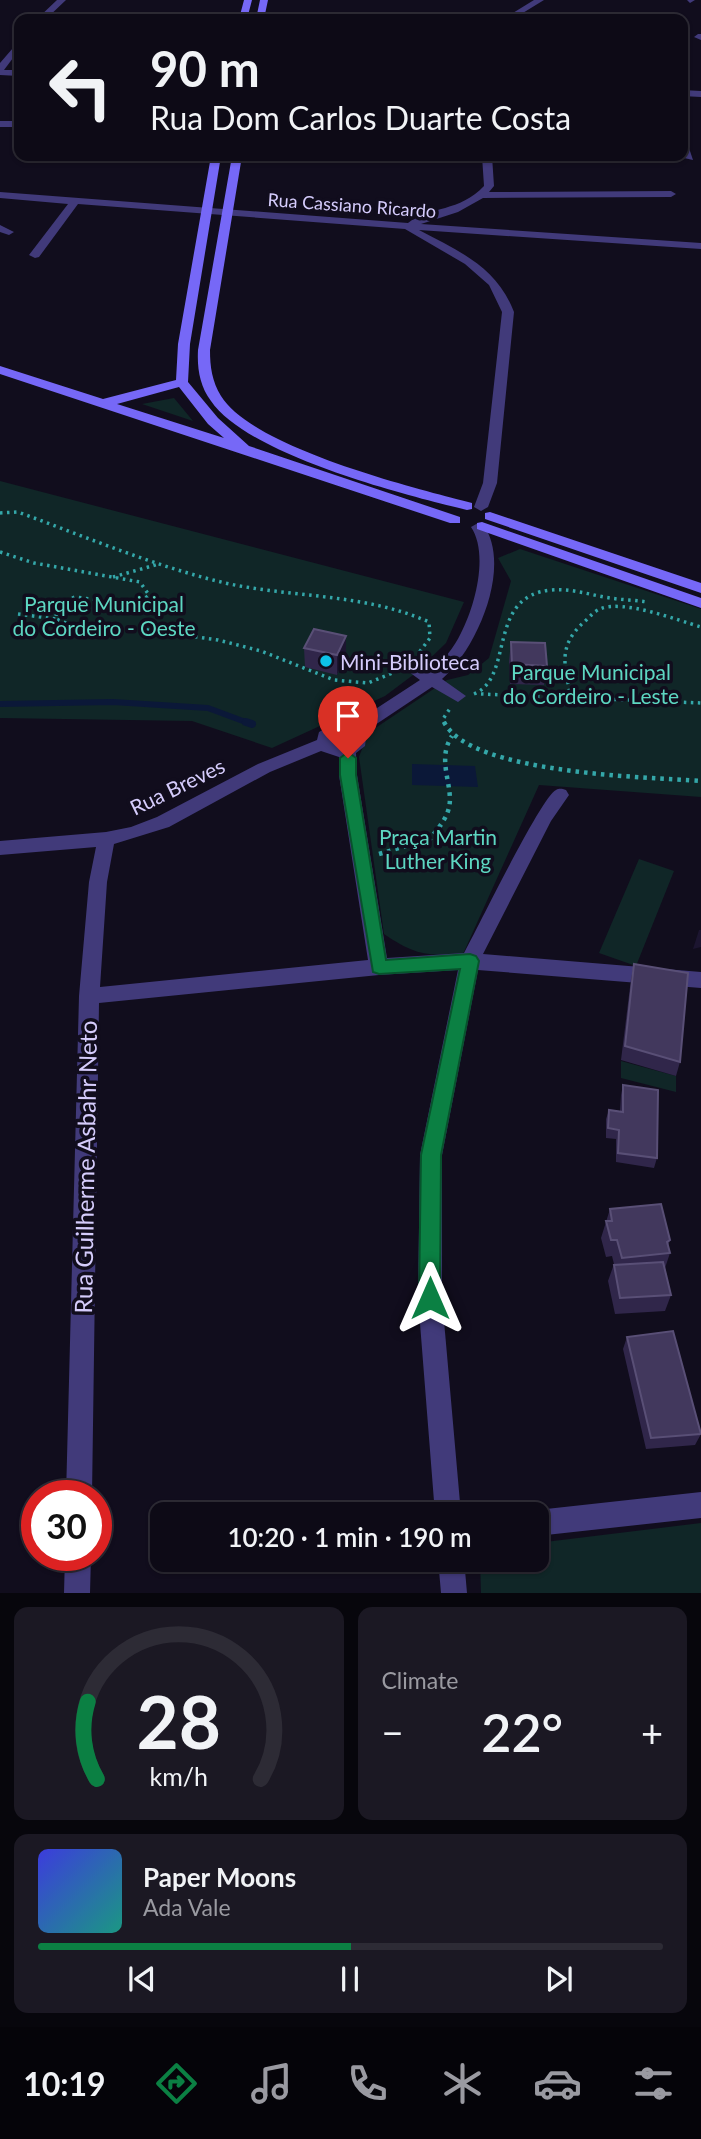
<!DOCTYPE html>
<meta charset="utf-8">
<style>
:root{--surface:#0d0a16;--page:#1b1823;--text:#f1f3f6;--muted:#9a9aa1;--line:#2d2b35;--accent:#0b8043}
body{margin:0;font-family:Lato,sans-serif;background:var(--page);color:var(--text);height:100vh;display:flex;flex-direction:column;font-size:26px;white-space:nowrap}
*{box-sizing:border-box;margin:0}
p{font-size:23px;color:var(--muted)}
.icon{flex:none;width:38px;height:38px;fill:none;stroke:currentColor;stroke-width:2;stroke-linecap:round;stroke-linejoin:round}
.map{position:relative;height:1593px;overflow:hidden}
.sheet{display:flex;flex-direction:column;gap:14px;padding:14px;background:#07060c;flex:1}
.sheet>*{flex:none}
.hud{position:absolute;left:14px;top:14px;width:674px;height:147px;border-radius:14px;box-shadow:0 2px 5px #0004,0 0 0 2px var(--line);background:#0d0a16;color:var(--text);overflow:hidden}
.speed{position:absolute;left:21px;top:1480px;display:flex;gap:14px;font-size:35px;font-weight:700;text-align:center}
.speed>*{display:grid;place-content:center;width:91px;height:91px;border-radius:50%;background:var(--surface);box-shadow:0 2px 5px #0004,0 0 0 2px var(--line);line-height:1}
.speed .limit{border:10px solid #d22;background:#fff;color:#111}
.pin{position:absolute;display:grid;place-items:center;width:60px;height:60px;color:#fff;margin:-72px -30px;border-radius:50% 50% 50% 0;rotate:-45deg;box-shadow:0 0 7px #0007}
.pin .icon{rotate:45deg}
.me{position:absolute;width:77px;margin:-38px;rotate:0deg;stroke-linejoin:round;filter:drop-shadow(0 0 5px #0008)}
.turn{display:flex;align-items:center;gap:24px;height:147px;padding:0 21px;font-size:32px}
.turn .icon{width:91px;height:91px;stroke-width:2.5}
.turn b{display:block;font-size:49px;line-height:60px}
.big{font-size:52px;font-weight:600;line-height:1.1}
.sheet .widget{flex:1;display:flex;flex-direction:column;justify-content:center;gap:10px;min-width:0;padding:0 24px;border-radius:14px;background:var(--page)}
.sheet .dial{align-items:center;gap:0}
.dial svg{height:182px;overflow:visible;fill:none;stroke:var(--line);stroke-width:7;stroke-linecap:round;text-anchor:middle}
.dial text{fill:var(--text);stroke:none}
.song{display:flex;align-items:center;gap:21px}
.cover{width:84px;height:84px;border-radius:10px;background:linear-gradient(135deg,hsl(240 70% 55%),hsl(170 70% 35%))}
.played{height:7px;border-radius:4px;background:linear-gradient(90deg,var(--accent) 50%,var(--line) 50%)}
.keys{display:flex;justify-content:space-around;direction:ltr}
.heat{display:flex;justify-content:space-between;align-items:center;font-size:38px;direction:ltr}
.sheet .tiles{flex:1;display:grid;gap:14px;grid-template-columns:1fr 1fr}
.widget:last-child{grid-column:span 2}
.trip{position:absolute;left:150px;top:1502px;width:399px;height:70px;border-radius:14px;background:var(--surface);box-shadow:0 2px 5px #0004,0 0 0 2px var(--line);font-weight:600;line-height:70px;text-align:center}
.tabs{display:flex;height:112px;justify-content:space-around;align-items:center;background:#050409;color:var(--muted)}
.tabs .icon{width:49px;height:49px}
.tabs .current{color:var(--accent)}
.tabs b{font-size:32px;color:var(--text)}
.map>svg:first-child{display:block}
</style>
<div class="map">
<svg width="701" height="1593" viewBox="0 0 701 1593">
<rect width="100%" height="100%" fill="#110d1d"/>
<path fill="#102627" d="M174,398l19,23 -51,-17z
M0,481l464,121 -18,41 -33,32 -28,21 -113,52 -80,-27 -192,-3z
M520,549l181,60v188l-162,-12 -76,169c-37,2 -48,1 -79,-20l-25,-177 9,-24 79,-53 21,-5 21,-17 22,-77 -13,-23z
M639,859l35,12 -38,95 -37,-13z
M621,1061l55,15v16l-55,-14z
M701,1523v70h-220l-1,-34h57v-16z"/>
<path fill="#0b1838" d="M412,764l63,2 3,21 -66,-2z"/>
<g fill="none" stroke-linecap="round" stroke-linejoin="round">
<path stroke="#0b1838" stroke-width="6" d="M0,704l113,-2 95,6 43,16"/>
<path stroke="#0b1838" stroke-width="8" d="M246,722l6,2"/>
<path stroke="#34a7a9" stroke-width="3.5" stroke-dasharray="2.5 4.5" stroke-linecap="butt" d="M0,513l18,-1c68,25 136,54 207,71 68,15 139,10 204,39l1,16 -12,16
M0,552l34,11 106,19 9,13 -12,10 -62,-8 -18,7 -1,15 23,9 62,1 77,11 43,11 73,29 34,3 27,-11
M113,577l46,-13
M18,614l38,5
M474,694c41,-17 12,-98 77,-104 20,-2 39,5 59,8 12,2 25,2 37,4
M481,694l220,9
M571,698c-6,-31 -14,-51 12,-75 5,-4 11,-12 17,-14 23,-10 77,11 101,18
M445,724l-2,-5 8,-12"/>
<path stroke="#34a7a9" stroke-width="4.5" stroke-dasharray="3.5 5" stroke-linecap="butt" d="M444,722c26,52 202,55 257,59
M379,854l51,-15c6,-8 15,-18 18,-28 8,-22 -13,-50 4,-75"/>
<path fill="#413a7a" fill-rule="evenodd" d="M57,0h9l-20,19h-9z
M534,0h10l-31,19h-10z
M687,0h8l-5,3z
M698,34h3v6l-7,-3z
M19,41v9l-15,20h15v6l-19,-1v-12z
M682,90l19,1v6l-19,-1z
M0,121h19v6h-19z
M682,139l5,3 6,18 -9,-2z
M482,156h10l2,30 -5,6 182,-1 5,3 -5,3 -188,1 -25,14 -37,12 280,19v6l-282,-19c40,21 78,37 95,82l-17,171 -9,24 -7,4 -7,-4 9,-24 19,-171 -13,-27 -24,-21 -60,-35 -327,-25 -39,53 -4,1 -6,-3 39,-51 -68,-6v-6l408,31c22,-17 52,-11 76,-37z
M0,225l14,7 -5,3 -9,-3z
M478,523l5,1c30,42 -6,125 -41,155l24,17 -8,6 -26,-15 -69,46 3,5 -1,8 -9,7 1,22 30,183 77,-5c13,-23 77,-156 92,-163 4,-2 6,-1 10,0l3,5 -18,26 -68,133 218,18v16l-223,-18 -36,185v143l19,216h-26l-17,-216 2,-143 38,-185 -79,5 -280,28 -7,493h-26l13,-500 10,-114 7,-35 -96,8v-14l106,-9 25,-5 26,-10 101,-53 59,-24 2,-8 18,-10 14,3 69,-45 -19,-14 2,-4h12l15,9c13,-10 24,-23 31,-38 14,-27 28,-79 10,-106zM340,734l8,2 1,7 -7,3 -7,-3 -1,-5zM321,751l18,6v18l29,185 -268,27 7,-105 7,-38 55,-17 101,-55z
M701,1492v26l-164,18v-22h-9l9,-4z
M65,1556h26l-1,37h-26z
M438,1559h26l3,34h-26z"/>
<path fill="#7668f7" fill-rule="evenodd" d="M244,0h8l-5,19h-8z
M260,0h8l-4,19h-8z
M211,156h10l-31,188 -2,38 30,36 31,28 211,71v6h-10l-450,-149v-8l103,33 73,-19 2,-36zM179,387l29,37 16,14 -107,-34z
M232,156h10l-32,194c0,17 2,31 11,46 32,52 193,92 251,107v6l-5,1c-63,-15 -219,-55 -256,-109 -11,-15 -14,-32 -13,-51z
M490,512l211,71v10l-216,-74v-6z
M482,522l219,76v10l-224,-79v-6z"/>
</g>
<path fill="#30264a" d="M346,636v19l-9,20 -32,-8 -1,-19z
M511,642l36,24 -3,19 -34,-1 -1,-23z
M634,964l46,98 -4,14 -55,-16 10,-81z
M623,1085l34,73 -3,10 -38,-6v-23l-10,-1v-19l3,-9 11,1 1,-16z
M610,1209l60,31 -2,6 2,7 -5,15 6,27 -6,16 -50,3 -7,-33 6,-17 -2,-8 -6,1 -5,-19z
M627,1337l74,97 -6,11 -49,4 -23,-100z"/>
<path fill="#1c1530" d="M346,636v19l-9,20v-20z
M699,930h2v17l-8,2z"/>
<path fill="#42385d" stroke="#594f76" stroke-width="2" d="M314,629l32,7 -9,19 -33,-7z
M511,642l34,1 2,23 -35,-2z
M634,964l54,9 -8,89 -55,-16z
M623,1085l35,5 -1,68 -39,-5 1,-23 -11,-2 1,-18 14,2z
M661,1204l9,36 -3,2 3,11 -48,5 -5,-18h-6l-5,-19h6l-2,-12z
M663,1262l8,33 -51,3 -6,-33z
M673,1331l28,103 -50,4 -24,-101z"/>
<path fill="#0b8043" stroke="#07532c" stroke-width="2" d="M348,752l8,6v17l30,185 84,-6 6,2 3,5 -38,194 -1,143 -3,8 -7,3 -8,-3 -3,-8 2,-143 39,-186 -81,5 -6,-2 -33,-197v-17z"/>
<circle fill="#0dc2e8" stroke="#110d1d" stroke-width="2.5" cx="326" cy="661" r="7"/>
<g text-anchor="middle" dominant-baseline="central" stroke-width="7" stroke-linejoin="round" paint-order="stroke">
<g font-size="18" fill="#d5ccfc" stroke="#110d1d">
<text transform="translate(352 205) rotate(4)">Rua Cassiano Ricardo</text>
</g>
<g font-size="21" fill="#5dd7c2" stroke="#110d1d">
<text x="104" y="603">Parque Municipal<tspan x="104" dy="24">do Cordeiro - Oeste</tspan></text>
<text x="591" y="671">Parque Municipal<tspan x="591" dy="24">do Cordeiro - Leste</tspan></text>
<text x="438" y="836">Praça Martin<tspan x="438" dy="24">Luther King</tspan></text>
</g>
<g font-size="21" fill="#d5ccfc" stroke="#110d1d" text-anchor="start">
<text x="340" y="661">Mini-Biblioteca</text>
</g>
<g font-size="21" fill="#d5ccfc" stroke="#110d1d">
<text transform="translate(177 786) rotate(-26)">Rua Breves</text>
</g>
<g font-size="24" fill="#d5ccfc" stroke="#110d1d">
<text transform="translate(85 1167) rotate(-89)">Rua Guilherme Asbahr Neto</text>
</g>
</g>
</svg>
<div class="speed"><div class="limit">30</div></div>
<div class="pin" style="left:348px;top:758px;background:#d93025"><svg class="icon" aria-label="arrive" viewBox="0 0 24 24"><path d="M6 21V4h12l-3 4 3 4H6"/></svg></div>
<svg class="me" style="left:430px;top:1298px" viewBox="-20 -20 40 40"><path d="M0-17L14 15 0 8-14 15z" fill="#0b8043" stroke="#fff" stroke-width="4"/></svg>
<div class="trip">10:20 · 1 min · 190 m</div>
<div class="hud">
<div class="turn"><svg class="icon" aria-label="left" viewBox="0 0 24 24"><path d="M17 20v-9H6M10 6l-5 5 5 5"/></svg><div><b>90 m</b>Rua Dom Carlos Duarte Costa</div></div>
</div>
</div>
<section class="sheet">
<div class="tiles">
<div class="widget dial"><svg viewBox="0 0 100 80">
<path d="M14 69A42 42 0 1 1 86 69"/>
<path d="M14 69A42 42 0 0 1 10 35" stroke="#0b8043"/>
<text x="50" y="56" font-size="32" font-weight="700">28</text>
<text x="50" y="72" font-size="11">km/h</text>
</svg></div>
<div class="widget"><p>Climate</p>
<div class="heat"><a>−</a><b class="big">22°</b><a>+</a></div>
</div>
<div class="widget">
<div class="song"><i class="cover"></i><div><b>Paper Moons</b><p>Ada Vale</p></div></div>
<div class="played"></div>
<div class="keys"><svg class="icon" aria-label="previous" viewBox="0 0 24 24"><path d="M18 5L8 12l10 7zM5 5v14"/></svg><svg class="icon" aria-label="pause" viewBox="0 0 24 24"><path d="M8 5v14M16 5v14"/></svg><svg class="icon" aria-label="next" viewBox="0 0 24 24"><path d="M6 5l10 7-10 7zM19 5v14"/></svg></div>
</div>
</div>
</section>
<nav class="tabs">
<b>10:19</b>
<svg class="icon current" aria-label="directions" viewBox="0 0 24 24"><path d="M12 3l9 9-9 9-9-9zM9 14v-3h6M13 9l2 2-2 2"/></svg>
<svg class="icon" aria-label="music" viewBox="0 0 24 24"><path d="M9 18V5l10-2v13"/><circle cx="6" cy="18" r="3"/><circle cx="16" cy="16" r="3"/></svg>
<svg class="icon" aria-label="phone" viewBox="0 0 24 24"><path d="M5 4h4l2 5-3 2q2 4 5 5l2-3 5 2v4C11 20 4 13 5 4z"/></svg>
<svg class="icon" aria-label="climate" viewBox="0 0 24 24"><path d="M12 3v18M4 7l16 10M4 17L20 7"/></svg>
<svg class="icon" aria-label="car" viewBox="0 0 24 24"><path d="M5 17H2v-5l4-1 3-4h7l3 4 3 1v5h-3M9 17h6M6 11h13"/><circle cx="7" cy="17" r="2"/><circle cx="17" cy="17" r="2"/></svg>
<svg class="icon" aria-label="filters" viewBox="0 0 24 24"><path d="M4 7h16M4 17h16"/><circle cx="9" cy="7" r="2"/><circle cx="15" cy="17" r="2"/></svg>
</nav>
